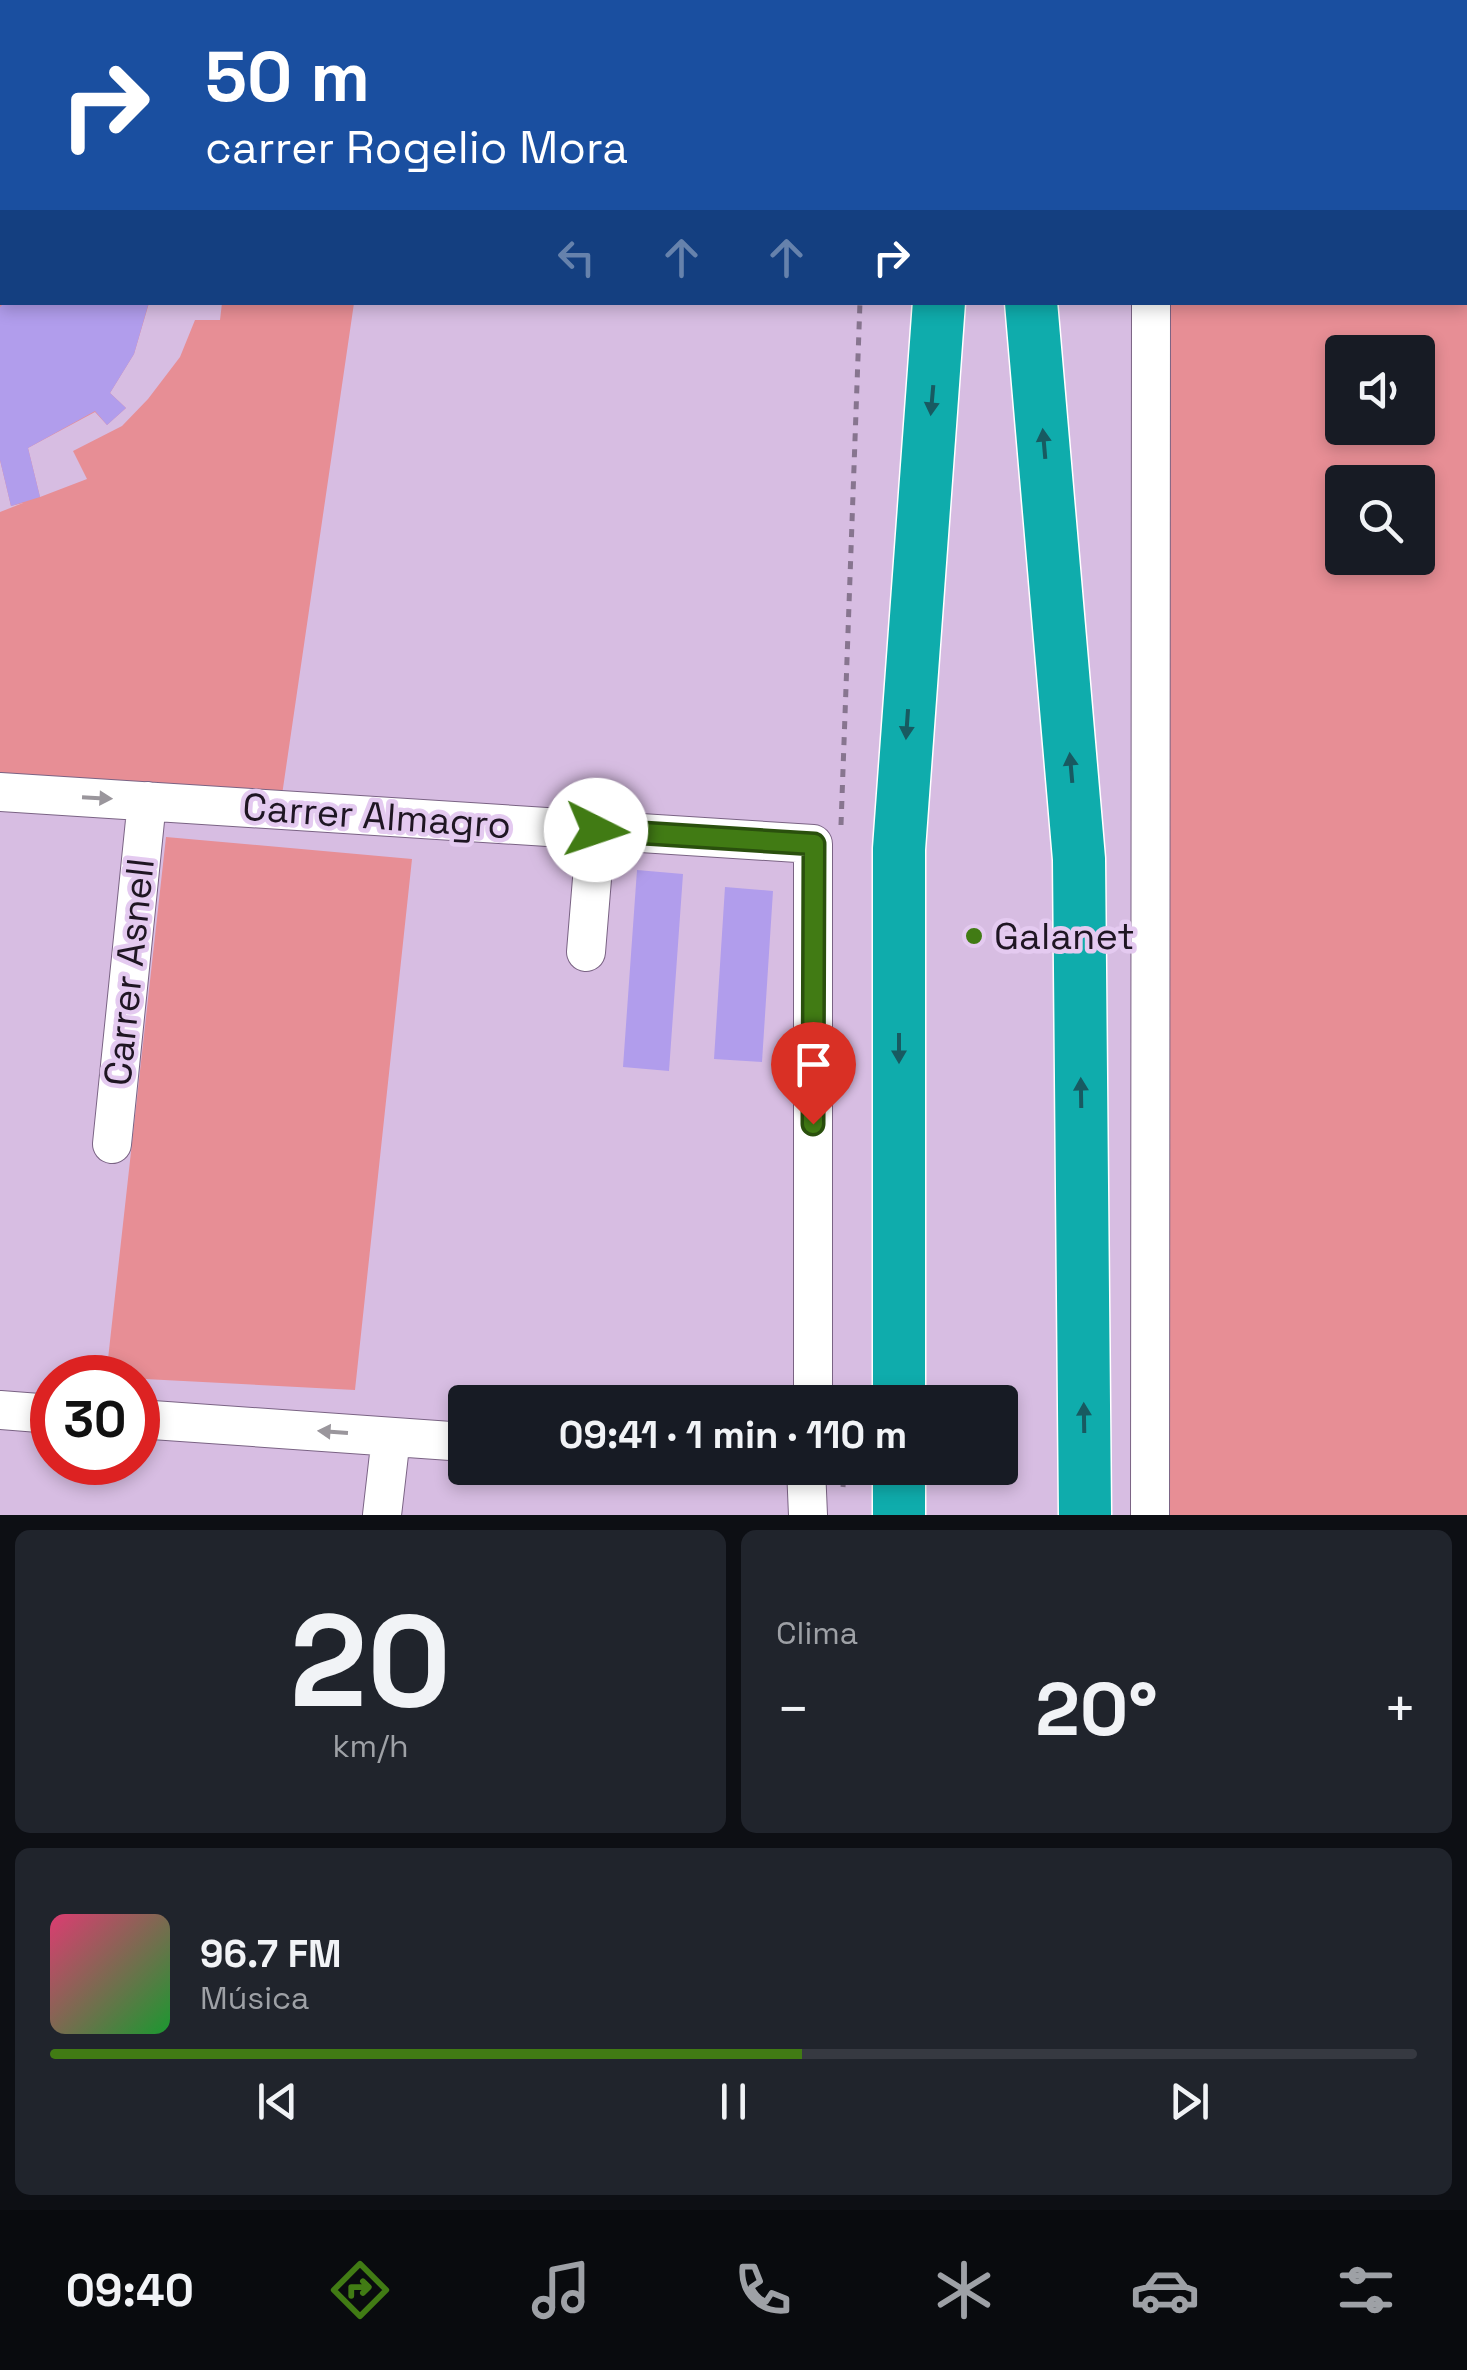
<!DOCTYPE html>
<html lang="es">
<meta charset="utf-8">
<style>
:root{--surface:#171b24;--page:#20242c;--text:#f1f3f6;--muted:#9ea1a6;--line:#363941;--accent:#417b14}
body{margin:0;font-family:"Space Grotesk",sans-serif;background:var(--page);color:var(--text);height:100vh;display:flex;flex-direction:column;font-size:38px;white-space:nowrap}
*{box-sizing:border-box;margin:0}
p{font-size:32px;color:var(--muted)}
.icon{flex:none;width:55px;height:55px;fill:none;stroke:currentColor;stroke-width:2;stroke-linecap:round;stroke-linejoin:round}
.map{position:relative;height:1515px;overflow:hidden}
.drawer{display:flex;flex-direction:column;gap:15px;padding:15px;background:#0d0f14;flex:1}
.drawer>*{flex:none}
.banner{position:absolute;left:0px;top:0px;width:1468px;height:305px;box-shadow:0 5px 15px #0003;background:#1a4fa0;color:#fff;overflow:hidden}
.tools{position:absolute;left:1325px;top:335px;display:grid;gap:20px}
.tools a{display:grid;place-items:center;width:110px;height:110px;border-radius:10px;background:var(--surface);box-shadow:0 5px 15px #0003;font-size:50px}
.speed{position:absolute;left:30px;top:1355px;display:flex;gap:20px;font-size:50px;font-weight:700;text-align:center}
.speed>*{display:grid;place-content:center;width:130px;height:130px;border-radius:50%;background:var(--surface);box-shadow:0 5px 15px #0003;line-height:1}
.speed .limit{border:15px solid #d22;background:#fff;color:#111}
.pin{position:absolute;display:grid;place-items:center;width:85px;height:85px;color:#fff;margin:-102px -42px;border-radius:50% 50% 50% 0;rotate:-45deg;box-shadow:0 0 10px #0007}
.pin .icon{rotate:45deg}
.me{position:absolute;width:110px;margin:-55px;rotate:94deg;stroke-linejoin:round;filter:drop-shadow(0 0 8px #0008)}
.turn{display:flex;align-items:center;gap:35px;height:210px;padding:0 40px;font-size:45px}
.turn .icon{width:130px;height:130px;stroke-width:2.5}
.turn b{display:block;font-size:70px;line-height:85px}
.lanes{display:flex;align-items:center;height:95px;padding:0 40px;background:#0003;justify-content:center;gap:50px;direction:ltr}
.lanes .off{opacity:.35}
.big{font-size:75px;font-weight:600;line-height:1.1}
.drawer .widget{flex:1;display:flex;flex-direction:column;justify-content:center;gap:15px;min-width:0;padding:0 35px;border-radius:15px;background:var(--page)}
.drawer .dial{align-items:center;gap:0}
.dial b{font-size:130px;line-height:1}
.song{display:flex;align-items:center;gap:30px}
.cover{width:120px;height:120px;border-radius:15px;background:linear-gradient(135deg,hsl(340 70% 55%),hsl(130 70% 35%))}
.played{height:10px;border-radius:5px;background:linear-gradient(90deg,var(--accent) 55%,var(--line) 55%)}
.keys{display:flex;justify-content:space-around;direction:ltr}
.heat{display:flex;justify-content:space-between;align-items:center;font-size:55px;direction:ltr}
.drawer .tiles{flex:1;display:grid;gap:15px;grid-template-columns:1fr 1fr}
.widget:last-child{grid-column:span 2}
.trip{position:absolute;left:448px;top:1385px;width:570px;height:100px;border-radius:10px;background:var(--surface);box-shadow:0 5px 15px #0003;font-weight:600;line-height:100px;text-align:center}
.tabs{display:flex;height:160px;justify-content:space-around;align-items:center;background:#090b0e;color:var(--muted)}
.tabs .icon{width:70px;height:70px}
.tabs .on{color:var(--accent)}
.tabs b{font-size:45px;color:var(--text)}
.map>svg:first-child{display:block}
</style>
<div class="map">
<svg width="1467" height="1515" viewBox="0 0 1467 1515">
<rect width="100%" height="100%" fill="#d7bde2"/>
<path fill="#e78e95" fill-rule="evenodd" d="M0,0h193l-191,2v300l147,1 -15,51 -24,39 16,15 -19,17 -12,-13 -67,36 12,49 47,-18 -14,-28 49,-25 26,-27 32,-42 15,-37h25l2,-17h132l-72,492 -282,-21v-262l23,-9 -12,3 -11,-46z
M1166,0h301v1515h-299l-2,-1212 299,-1v-300zM1342,352h76v76h-76zM1342,482h76v76h-76z
M166,837l246,22 -57,531 -249,-13z"/>
<path fill="#b19dec" d="M5,302h144l-15,52 -24,39 16,15 -19,17 -12,-14 -67,37 12,49 -29,9 -11,-46v-153z
M637,870l46,4 -14,197 -46,-4z
M725,887l48,4 -11,171 -48,-3z"/>
<g fill="none" stroke-linecap="round" stroke-linejoin="round">
<defs>
<path id="minor" d="M1151,0v2
M1440,0v2
M1465,171l2,13
M0,792l813,52v558
M586,952l10,-122
M112,1144l35,-343
M0,1410l52,4
M138,1419l327,23
M806,1468l2,47
M382,1515l9,-78
M1150,1515l1,-1213"/>
<path id="highway" d="M1018,0v2
M957,2v-2
M1031,302l48,557 6,656
M899,1402v-553l40,-547
M899,1468v47"/>
</defs>
<use href="#minor" stroke="#7a6384" stroke-width="40"/>
<use href="#highway" stroke="#fff" stroke-width="55"/>
<path stroke="#87758f" stroke-width="5" stroke-dasharray="8 8" stroke-linecap="butt" d="M866,0v2
M841,825l19,-523
M843,1487l1,-19"/>
<use href="#minor" stroke="#fff" stroke-width="38"/>
<use href="#highway" stroke="#0facac" stroke-width="52"/>
</g>
<defs><path id="oneway-solid" d="M-6-.8H1V-3.2L6.5 0L1 3.2V.8H-6Z" transform="scale(2.5)"/></defs>
<g fill="#185a61">
<use href="#oneway-solid" transform="translate(932 400) rotate(95)"/>
<use href="#oneway-solid" transform="translate(1044 444) rotate(-95)"/>
<use href="#oneway-solid" transform="translate(907 724) rotate(94)"/>
<use href="#oneway-solid" transform="translate(1071 768) rotate(-95)"/>
<use href="#oneway-solid" transform="translate(899 1048) rotate(90)"/>
<use href="#oneway-solid" transform="translate(1081 1093) rotate(-91)"/>
<use href="#oneway-solid" transform="translate(1084 1418) rotate(-91)"/>
</g>
<g fill="#9a969c">
<use href="#oneway-solid" transform="translate(97 798) rotate(3)"/>
<use href="#oneway-solid" transform="translate(333 1432) rotate(-176)"/>
</g>
<g fill="none" stroke-linecap="round" stroke-linejoin="round">
<defs>
<path id="route" d="M596,830l218,14 -1,280"/>
</defs>
<use href="#route" stroke="#2a500d" stroke-width="25"/>
<use href="#route" stroke="#417b14" stroke-width="18"/>
</g>
<circle fill="#417b14" stroke="#e4caf0" stroke-width="4" cx="974" cy="936" r="10"/>
<g text-anchor="middle" dominant-baseline="central" stroke-width="9" stroke-linejoin="round" paint-order="stroke">
<g font-size="38" fill="#1f1623" stroke="#e4caf0">
<text transform="translate(377 816) rotate(4)">Carrer Almagro</text>
<text transform="translate(129 972) rotate(-84)">Carrer Asnell</text>
</g>
<g font-size="38" fill="#1f1623" stroke="#e4caf0" text-anchor="start">
<text x="994" y="936">Galanet</text>
</g>
</g>
</svg>
<div class="tools">
<a><svg class="icon" aria-label="sound" viewBox="0 0 24 24"><path d="M4 9h4l5-4v14l-5-4H4zM17 9q2 3 0 6"/></svg></a>
<a><svg class="icon" aria-label="search" viewBox="0 0 24 24"><circle cx="10" cy="10" r="6"/><path d="M15 15l6 6"/></svg></a>
</div>
<div class="speed"><div class="limit">30</div></div>
<div class="pin" style="left:813px;top:1124px;background:#d93025"><svg class="icon" aria-label="arrive" viewBox="0 0 24 24"><path d="M6 21V4h12l-3 4 3 4H6"/></svg></div>
<svg class="me" style="left:596px;top:830px" viewBox="-20 -20 40 40"><circle r="19" fill="#fff"/><path d="M0-13L10 11 0 6-10 11z" fill="#417b14"/></svg>
<div class="trip">09:41 · 1 min · 110 m</div>
<div class="banner">
<div class="turn"><svg class="icon" aria-label="right" viewBox="0 0 24 24"><path d="M7 20v-9h11M14 6l5 5-5 5"/></svg><div><b>50 m</b>carrer Rogelio Mora</div></div>
<div class="lanes"><svg class="icon off" aria-label="left" viewBox="0 0 24 24"><path d="M17 20v-9H6M10 6l-5 5 5 5"/></svg><svg class="icon off" aria-label="ahead" viewBox="0 0 24 24"><path d="M12 20V5M6 11l6-6 6 6"/></svg><svg class="icon off" aria-label="ahead" viewBox="0 0 24 24"><path d="M12 20V5M6 11l6-6 6 6"/></svg><svg class="icon" aria-label="right" viewBox="0 0 24 24"><path d="M7 20v-9h11M14 6l5 5-5 5"/></svg></div>
</div>
</div>
<section class="drawer">
<div class="tiles">
<div class="widget dial"><b>20</b><p>km/h</p></div>
<div class="widget"><p>Clima</p>
<div class="heat"><a>−</a><b class="big">20°</b><a>+</a></div>
</div>
<div class="widget">
<div class="song"><i class="cover"></i><div><b>96.7 FM</b><p>Música</p></div></div>
<div class="played"></div>
<div class="keys"><svg class="icon" aria-label="previous" viewBox="0 0 24 24"><path d="M18 5L8 12l10 7zM5 5v14"/></svg><svg class="icon" aria-label="pause" viewBox="0 0 24 24"><path d="M8 5v14M16 5v14"/></svg><svg class="icon" aria-label="next" viewBox="0 0 24 24"><path d="M6 5l10 7-10 7zM19 5v14"/></svg></div>
</div>
</div>
</section>
<nav class="tabs">
<b>09:40</b>
<svg class="icon on" aria-label="directions" viewBox="0 0 24 24"><path d="M12 3l9 9-9 9-9-9zM9 14v-3h6M13 9l2 2-2 2"/></svg>
<svg class="icon" aria-label="music" viewBox="0 0 24 24"><path d="M9 18V5l10-2v13"/><circle cx="6" cy="18" r="3"/><circle cx="16" cy="16" r="3"/></svg>
<svg class="icon" aria-label="phone" viewBox="0 0 24 24"><path d="M5 4h4l2 5-3 2q2 4 5 5l2-3 5 2v4C11 20 4 13 5 4z"/></svg>
<svg class="icon" aria-label="climate" viewBox="0 0 24 24"><path d="M12 3v18M4 7l16 10M4 17L20 7"/></svg>
<svg class="icon" aria-label="car" viewBox="0 0 24 24"><path d="M5 17H2v-5l4-1 3-4h7l3 4 3 1v5h-3M9 17h6M6 11h13"/><circle cx="7" cy="17" r="2"/><circle cx="17" cy="17" r="2"/></svg>
<svg class="icon" aria-label="filters" viewBox="0 0 24 24"><path d="M4 7h16M4 17h16"/><circle cx="9" cy="7" r="2"/><circle cx="15" cy="17" r="2"/></svg>
</nav>
